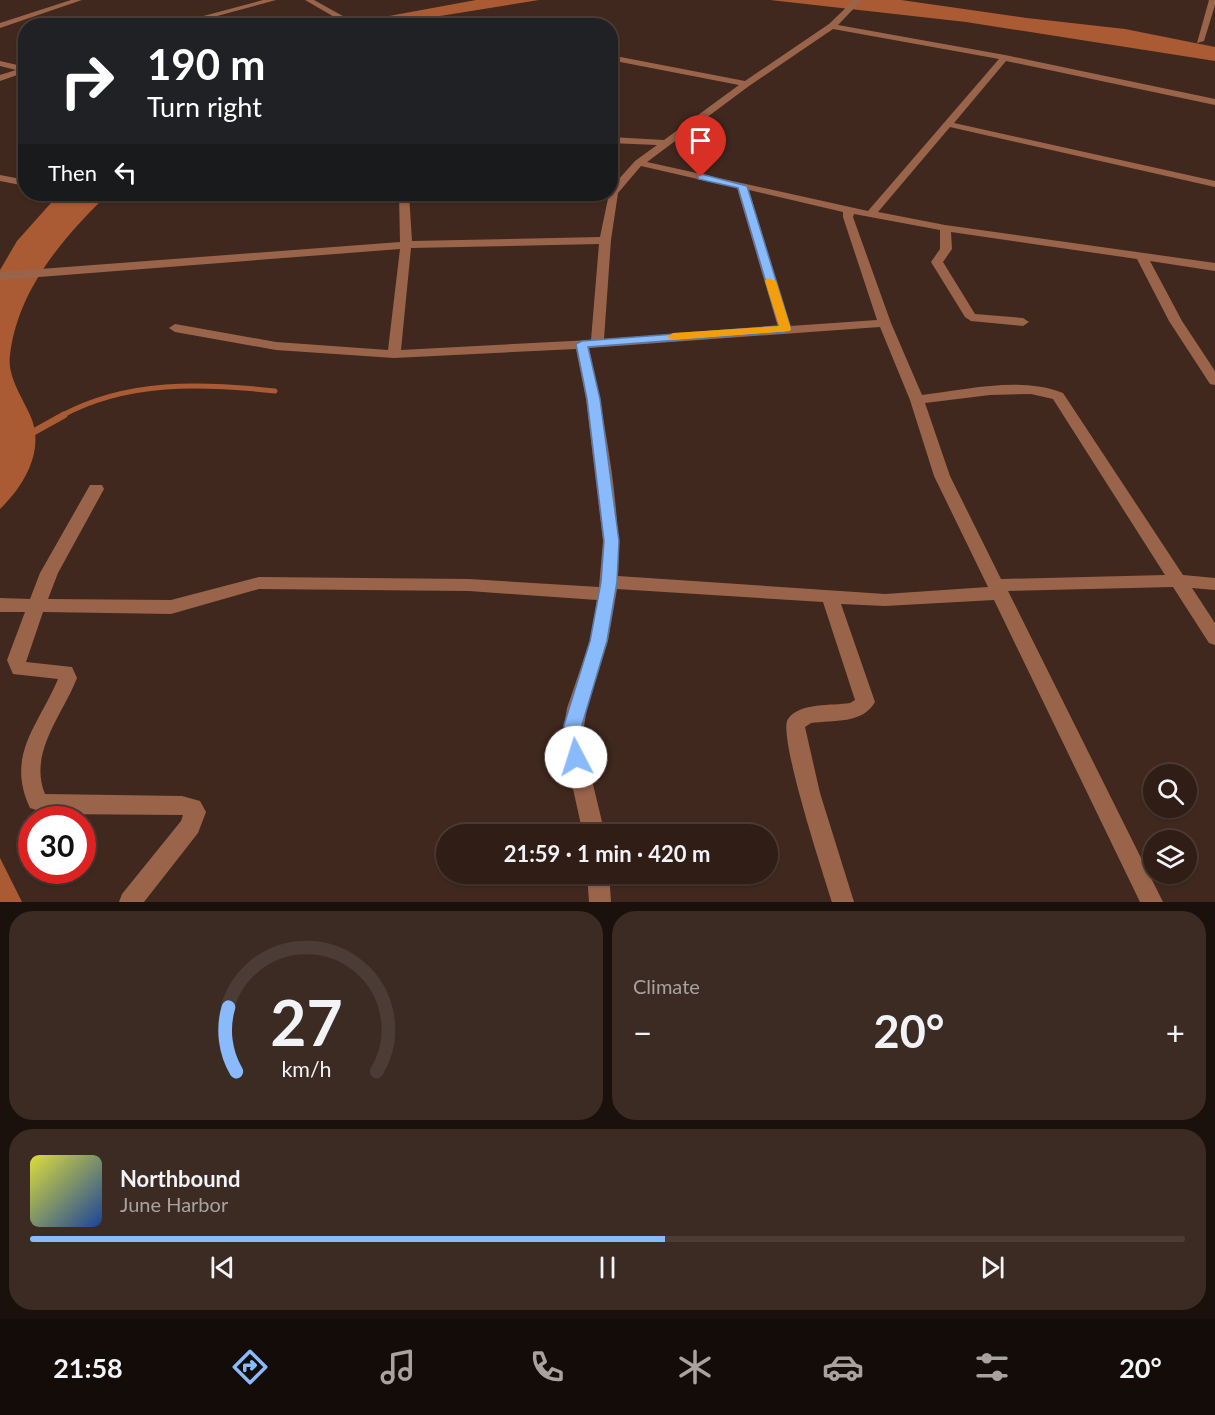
<!DOCTYPE html>
<meta charset="utf-8">
<style>
:root{--surface:#301e16;--page:#3c2b23;--text:#f1f3f6;--muted:#a8a2a1;--line:#4b3c35;--accent:#89bafc}
body{margin:0;font-family:Lato,sans-serif;background:var(--page);color:var(--text);height:100vh;display:flex;flex-direction:column;font-size:22px;white-space:nowrap}
*{box-sizing:border-box;margin:0}
p{font-size:20px;color:var(--muted)}
.icon{flex:none;width:33px;height:33px;fill:none;stroke:currentColor;stroke-width:2;stroke-linecap:round;stroke-linejoin:round}
.map{position:relative;height:902px;overflow:hidden}
.details{display:flex;flex-direction:column;gap:9px;padding:9px;background:#1a100c;flex:1}
.details>*{flex:none}
.top-card{position:absolute;left:18px;top:18px;width:600px;height:183px;border-radius:24px;box-shadow:0 2px 4px #0004,0 0 0 2px var(--line);background:#202124;color:#fff;overflow:hidden}
.fabs{position:absolute;left:1143px;top:764px;display:grid;gap:12px}
.fabs a{display:grid;place-items:center;width:54px;height:54px;border-radius:50%;background:var(--surface);box-shadow:0 2px 4px #0004,0 0 0 2px var(--line);font-size:30px}
.speed{position:absolute;left:18px;top:806px;display:flex;gap:12px;font-size:30px;font-weight:700;text-align:center}
.speed>*{display:grid;place-content:center;width:78px;height:78px;border-radius:50%;background:var(--surface);box-shadow:0 2px 4px #0004,0 0 0 2px var(--line);line-height:1}
.speed .limit{border:9px solid #d22;background:#fff;color:#111}
.pin{position:absolute;display:grid;place-items:center;width:51px;height:51px;color:#fff;margin:-62px -26px;border-radius:50% 50% 50% 0;rotate:-45deg;box-shadow:0 0 6px #0007}
.pin .icon{rotate:45deg}
.me{position:absolute;width:66px;margin:-33px;rotate:355deg;stroke-linejoin:round;filter:drop-shadow(0 0 4px #0008)}
.turn{display:flex;align-items:center;gap:21px;height:126px;padding:0 30px;font-size:27px}
.turn .icon{width:78px;height:78px;stroke-width:2.5}
.turn b{display:block;font-size:42px;line-height:51px}
.then{display:flex;align-items:center;height:57px;padding:0 30px;background:#0003;gap:12px;font-size:22px}
.big{font-size:45px;font-weight:700;line-height:1.1}
.details .widget{flex:1;display:flex;flex-direction:column;justify-content:center;gap:9px;min-width:0;padding:0 21px;border-radius:24px;background:var(--page)}
.details .dial{align-items:center;gap:0}
.dial svg{height:156px;overflow:visible;fill:none;stroke:var(--line);stroke-width:7;stroke-linecap:round;text-anchor:middle}
.dial text{fill:var(--text);stroke:none}
.song{display:flex;align-items:center;gap:18px}
.cover{width:72px;height:72px;border-radius:9px;background:linear-gradient(135deg,hsl(60 70% 55%),hsl(220 70% 35%))}
.played{height:6px;border-radius:3px;background:linear-gradient(90deg,var(--accent) 55%,var(--line) 55%)}
.keys{display:flex;justify-content:space-around;direction:ltr}
.heat{display:flex;justify-content:space-between;align-items:center;font-size:33px;direction:ltr}
.details .tiles{flex:1;display:grid;gap:9px;grid-template-columns:1fr 1fr}
.widget:last-child{grid-column:span 2}
.trip{position:absolute;left:436px;top:824px;width:342px;height:60px;border-radius:30px;background:var(--surface);box-shadow:0 2px 4px #0004,0 0 0 2px var(--line);font-weight:700;line-height:60px;text-align:center}
.menu{display:flex;height:96px;justify-content:space-around;align-items:center;background:#130c09;color:var(--muted)}
.menu .icon{width:42px;height:42px}
.menu .selected{color:var(--accent)}
.menu b{font-size:27px;color:var(--text)}
.map>svg:first-child{display:block}
</style>
<div class="map">
<svg width="1215" height="902" viewBox="0 0 1215 902">
<rect width="100%" height="100%" fill="#40281e"/>
<path fill="#aa5b34" d="M476,0h63l-155,25h-44z
M770,0h131l126,18 98,11 90,18v14l-249,-39z
M59,194h49c-45,44 -90,95 -98,161 -3,21 12,42 20,60 16,34 -6,71 -30,94v-239l17,-29z
M0,858l22,44h-22z"/>
<g fill="none" stroke-linecap="round" stroke-linejoin="round">
<path stroke="#aa5b34" stroke-width="5" d="M61,416c66,-36 141,-33 214,-25"/>
<path stroke="#aa5b34" stroke-width="7" d="M28,435l36,-20"/>
<path fill="#9a644b" fill-rule="evenodd" d="M71,0h11l-82,28v-5z
M263,0h13l-96,26h-14z
M305,0h9l36,20 -7,2z
M854,0h8l-24,25 167,30 210,44v6l-209,-44 -52,62 261,58v6l-265,-60 -72,85 67,13 270,38v8l-65,-10 32,60 33,50v14l-5,-1 -41,-63 -32,-62 -186,-27 1,17 -9,13 32,52 48,4 6,4 -6,4 -52,-5 -6,-4 -34,-55 9,-13v-19l-86,-16 -1,3 38,106 31,72c44,-5 98,-19 141,-2l120,182 32,3v12l-23,-2 23,35v22l-6,-2 -36,-56 -165,4 155,311h-23l-146,-302 -109,6 -44,-2 34,98c-12,22 -42,18 -64,21l-6,4 15,66 34,109h-22c-8,-26 -55,-168 -44,-183 12,-17 44,-13 62,-16l5,-3 -32,-98 -206,-13 -9,52 -21,67 -5,31 23,95h-22l-21,-95 5,-31 23,-67 7,-41 -128,-9 -210,-2 -88,25 -128,-2 -17,50 46,5 5,11c-14,36 -49,75 -32,116l137,2 18,5 6,11 -8,21 -54,69h-25l3,-8 59,-73 2,-6 -134,-1 -19,-6c-25,-53 9,-83 28,-129l-45,-5 -6,-14 18,-48h-25v-14l30,1 10,-26 50,-88h12l2,4 -46,84 -10,26 123,1 88,-23 210,2 130,8 4,-46 -17,-142 -10,-50 -182,9 -118,-8 -101,-18 -6,-4 6,-4 101,18 112,8 12,-101 -400,31v-8l400,-30 -1,-48h10l3,47 188,-4 10,-48 25,-28 22,-16 -47,-2v-6l54,3 75,-55 -129,-25v-5l135,26 84,-57zM833,29l166,30 -131,152 -221,-49 102,-76zM641,166l96,22 41,139 -174,12 7,-99 7,-47zM749,190l94,22v5l34,103 -87,6zM599,244l-8,96 -190,10 10,-102zM880,327l30,73 24,76 54,111 -103,7 -267,-18c3,-73 -14,-156 -29,-228zM1031,394l22,5 112,176 -164,4 -51,-103 -25,-73 65,-8z
M1209,0h6v5l-11,36 -7,2z
M0,61l26,6v5l-26,9v-6l16,-5 -16,-4z
M0,175l26,5v6l-26,-5z
M587,873h22l2,29h-22z"/>
</g>
<path fill="#89bafc" stroke="#5979a4" stroke-width="1.5" d="M701,174l46,12 44,143 -6,3 -197,15 12,52 19,142 -2,41 -10,59 -25,84c-1,12 5,28 0,38l-6,2 -7,-2c-6,-12 -6,-25 -5,-38l26,-84 11,-59 3,-41 -17,-142 -11,-55 6,-3 197,-15 -41,-138 -40,-9v-4z"/>
<path fill="#f59e0b" d="M767,278l9,3 15,48 -1,2 -117,9 -6,-3 6,-4 106,-7 -14,-45z"/>
</svg>
<div class="fabs">
<a><svg class="icon" aria-label="search" viewBox="0 0 24 24"><circle cx="10" cy="10" r="6"/><path d="M15 15l6 6"/></svg></a>
<a><svg class="icon" aria-label="layers" viewBox="0 0 24 24"><path d="M12 4l9 5-9 5-9-5zM3 14l9 5 9-5"/></svg></a>
</div>
<div class="speed"><div class="limit">30</div></div>
<div class="pin" style="left:701px;top:177px;background:#d93025"><svg class="icon" aria-label="arrive" viewBox="0 0 24 24"><path d="M6 21V4h12l-3 4 3 4H6"/></svg></div>
<svg class="me" style="left:576px;top:757px" viewBox="-20 -20 40 40"><circle r="19" fill="#fff"/><path d="M0-13L10 11 0 6-10 11z" fill="#89bafc"/></svg>
<div class="trip">21:59 · 1 min · 420 m</div>
<div class="top-card">
<div class="turn"><svg class="icon" aria-label="right" viewBox="0 0 24 24"><path d="M7 20v-9h11M14 6l5 5-5 5"/></svg><div><b>190 m</b>Turn right</div></div>
<div class="then">Then<svg class="icon" aria-label="left" viewBox="0 0 24 24"><path d="M17 20v-9H6M10 6l-5 5 5 5"/></svg></div>
</div>
</div>
<section class="details">
<div class="tiles">
<div class="widget dial"><svg viewBox="0 0 100 80">
<path d="M14 69A42 42 0 1 1 86 69"/>
<path d="M14 69A42 42 0 0 1 10 36" stroke="#89bafc"/>
<text x="50" y="56" font-size="32" font-weight="700">27</text>
<text x="50" y="72" font-size="11">km/h</text>
</svg></div>
<div class="widget"><p>Climate</p>
<div class="heat"><a>−</a><b class="big">20°</b><a>+</a></div>
</div>
<div class="widget">
<div class="song"><i class="cover"></i><div><b>Northbound</b><p>June Harbor</p></div></div>
<div class="played"></div>
<div class="keys"><svg class="icon" aria-label="previous" viewBox="0 0 24 24"><path d="M18 5L8 12l10 7zM5 5v14"/></svg><svg class="icon" aria-label="pause" viewBox="0 0 24 24"><path d="M8 5v14M16 5v14"/></svg><svg class="icon" aria-label="next" viewBox="0 0 24 24"><path d="M6 5l10 7-10 7zM19 5v14"/></svg></div>
</div>
</div>
</section>
<nav class="menu">
<b>21:58</b>
<svg class="icon selected" aria-label="directions" viewBox="0 0 24 24"><path d="M12 3l9 9-9 9-9-9zM9 14v-3h6M13 9l2 2-2 2"/></svg>
<svg class="icon" aria-label="music" viewBox="0 0 24 24"><path d="M9 18V5l10-2v13"/><circle cx="6" cy="18" r="3"/><circle cx="16" cy="16" r="3"/></svg>
<svg class="icon" aria-label="phone" viewBox="0 0 24 24"><path d="M5 4h4l2 5-3 2q2 4 5 5l2-3 5 2v4C11 20 4 13 5 4z"/></svg>
<svg class="icon" aria-label="climate" viewBox="0 0 24 24"><path d="M12 3v18M4 7l16 10M4 17L20 7"/></svg>
<svg class="icon" aria-label="car" viewBox="0 0 24 24"><path d="M5 17H2v-5l4-1 3-4h7l3 4 3 1v5h-3M9 17h6M6 11h13"/><circle cx="7" cy="17" r="2"/><circle cx="17" cy="17" r="2"/></svg>
<svg class="icon" aria-label="filters" viewBox="0 0 24 24"><path d="M4 7h16M4 17h16"/><circle cx="9" cy="7" r="2"/><circle cx="15" cy="17" r="2"/></svg>
<b>20°</b>
</nav>
